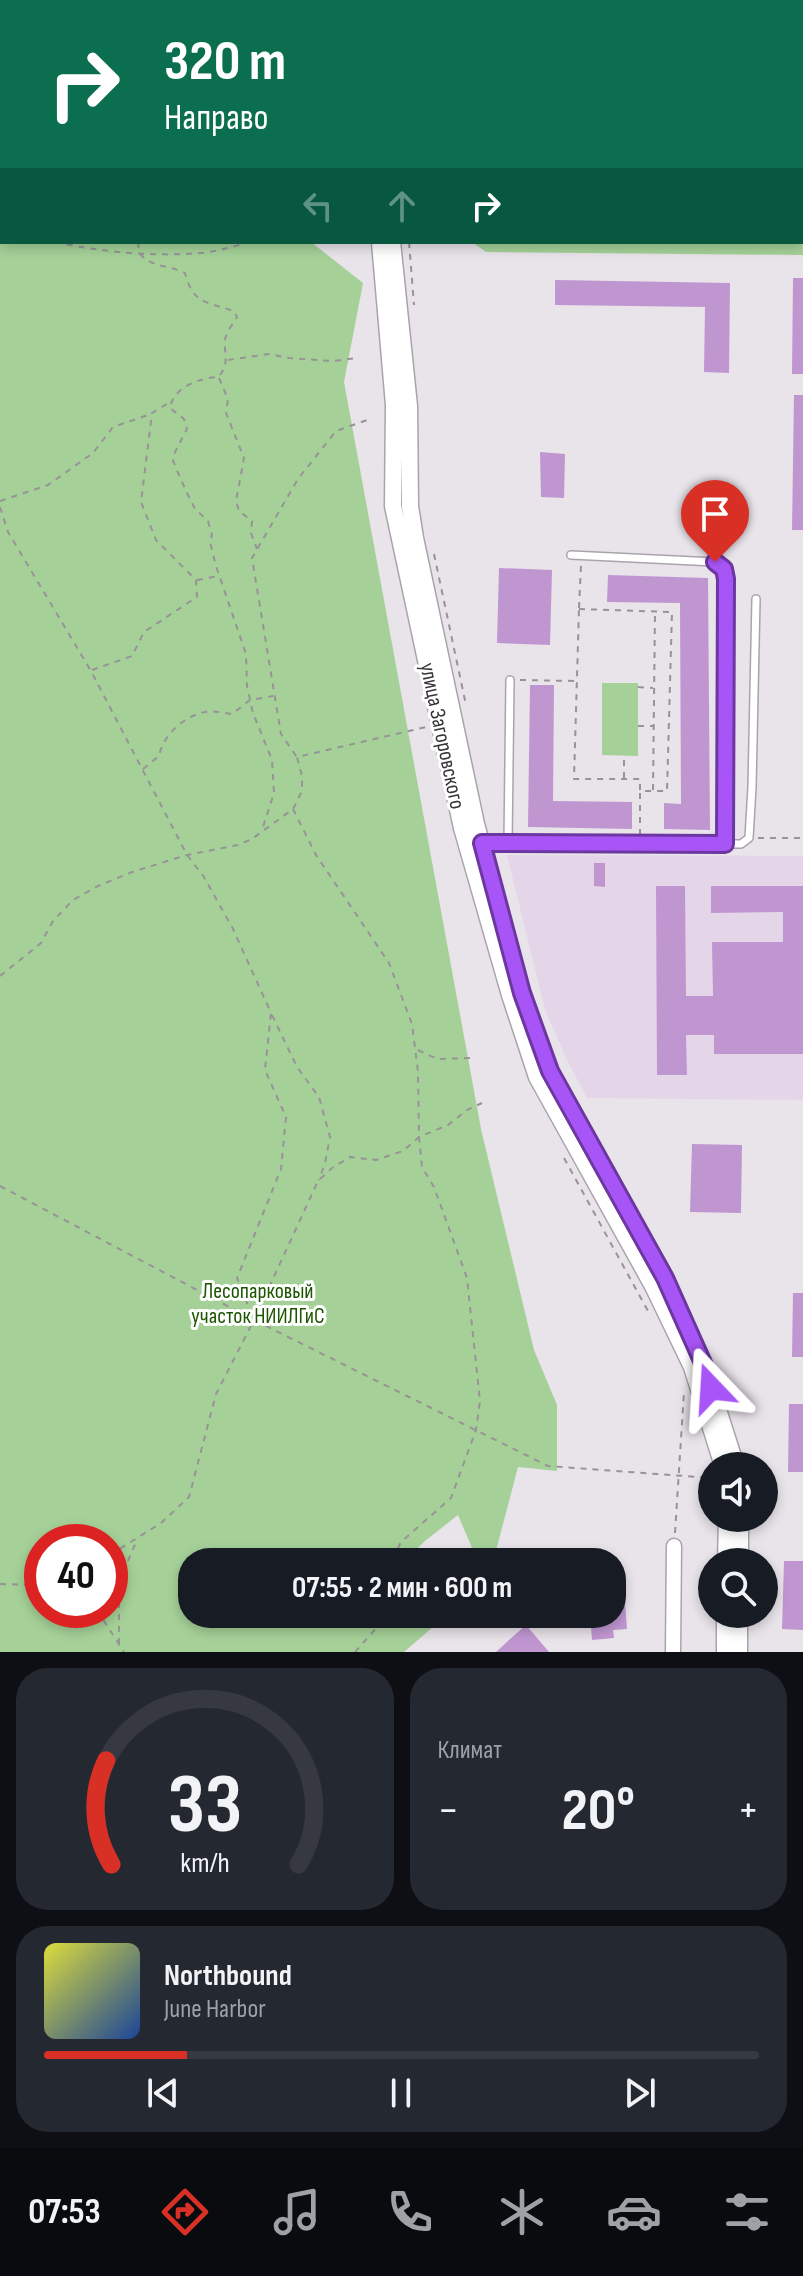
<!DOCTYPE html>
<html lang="ru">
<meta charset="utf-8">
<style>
:root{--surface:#171b24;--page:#242831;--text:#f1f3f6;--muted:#9ea1a6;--line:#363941;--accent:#d93025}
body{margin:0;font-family:"Sofia Sans Condensed",sans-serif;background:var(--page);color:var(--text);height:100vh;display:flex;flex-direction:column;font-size:30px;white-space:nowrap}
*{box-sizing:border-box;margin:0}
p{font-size:26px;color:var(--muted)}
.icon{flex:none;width:44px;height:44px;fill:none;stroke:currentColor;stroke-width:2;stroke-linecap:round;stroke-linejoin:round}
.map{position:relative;height:1652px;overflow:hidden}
.side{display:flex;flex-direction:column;gap:16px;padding:16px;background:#0d0f14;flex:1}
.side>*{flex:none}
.guide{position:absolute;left:0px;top:0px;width:804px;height:244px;box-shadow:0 4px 12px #0003;background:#0b6e4f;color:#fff;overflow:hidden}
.tools{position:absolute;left:698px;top:1452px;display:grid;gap:16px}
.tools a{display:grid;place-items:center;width:80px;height:80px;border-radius:50%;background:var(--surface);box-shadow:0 4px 12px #0003;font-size:40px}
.speed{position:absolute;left:24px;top:1524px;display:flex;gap:16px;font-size:40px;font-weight:700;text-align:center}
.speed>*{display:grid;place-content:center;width:104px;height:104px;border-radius:50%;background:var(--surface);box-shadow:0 4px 12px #0003;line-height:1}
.speed .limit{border:12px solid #d22;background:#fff;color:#111}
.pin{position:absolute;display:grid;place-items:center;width:68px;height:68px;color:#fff;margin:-82px -34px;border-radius:50% 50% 50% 0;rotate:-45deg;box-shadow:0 0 8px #0007}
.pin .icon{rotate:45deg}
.me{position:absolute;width:88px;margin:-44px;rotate:340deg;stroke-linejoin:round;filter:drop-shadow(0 0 6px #0008)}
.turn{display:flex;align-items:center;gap:28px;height:168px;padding:0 32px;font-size:36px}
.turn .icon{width:104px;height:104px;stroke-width:2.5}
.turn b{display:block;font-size:56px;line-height:68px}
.lanes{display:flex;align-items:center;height:76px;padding:0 32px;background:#0003;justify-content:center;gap:40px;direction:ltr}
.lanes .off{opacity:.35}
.big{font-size:60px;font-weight:700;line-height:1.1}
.side .card{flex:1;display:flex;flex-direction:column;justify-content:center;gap:12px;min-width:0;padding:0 28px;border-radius:32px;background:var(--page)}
.side .dial{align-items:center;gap:0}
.dial svg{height:208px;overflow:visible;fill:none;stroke:var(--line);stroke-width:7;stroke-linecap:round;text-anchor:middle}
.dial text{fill:var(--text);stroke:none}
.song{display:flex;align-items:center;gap:24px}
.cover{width:96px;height:96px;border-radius:12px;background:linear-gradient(135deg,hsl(60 70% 55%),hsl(220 70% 35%))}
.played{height:8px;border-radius:4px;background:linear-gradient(90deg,var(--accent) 20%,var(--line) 20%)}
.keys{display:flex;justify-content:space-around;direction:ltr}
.heat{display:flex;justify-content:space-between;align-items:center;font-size:44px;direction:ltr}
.side .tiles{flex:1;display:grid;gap:16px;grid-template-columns:1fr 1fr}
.card:last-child{grid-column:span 2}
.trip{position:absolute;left:178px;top:1548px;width:448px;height:80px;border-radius:32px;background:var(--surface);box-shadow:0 4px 12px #0003;font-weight:700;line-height:80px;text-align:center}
.tabs{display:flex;height:128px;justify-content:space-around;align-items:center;background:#090b0e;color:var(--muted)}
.tabs .icon{width:56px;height:56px}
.tabs .on{color:var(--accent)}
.tabs b{font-size:36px;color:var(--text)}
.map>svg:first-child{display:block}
</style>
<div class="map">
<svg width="803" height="1652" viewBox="0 0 803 1652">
<rect width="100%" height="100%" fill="#e9e3ea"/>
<path fill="#e4d6e8" d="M507,855l296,1v244l-216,-2 -19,-36 -23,-52z"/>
<path fill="#a5d198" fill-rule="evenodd" d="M0,58h2v184h309l52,41 -19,99 137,747 53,221 23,55v66l-39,-4 -25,95h-15l-20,-47 -33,26 -22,21h-211v52h244l5,6 -37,32h-404zM42,1542h68v68h-68z
M802,230l1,25 -317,-3 -14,-10h330z
M602,683h36v73l-36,-1z"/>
<path fill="#c096d1" d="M793,278h10v96h-11z
M555,280l175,3 -1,90 -25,-1 1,-65 -150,-2z
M794,395h9v135h-11z
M540,452l25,2 -1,44 -23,-1z
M499,568l53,2 -2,75 -53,-2z
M608,575l100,3 2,252 -46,-1v-26l17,1 -1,-201 -73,-1z
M530,685h24l-1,116 79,1v27l-104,-2z
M594,863h11v24l-11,-1z
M656,886h29l1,110h27l-1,-54h71v-30l-72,1v-27h92v168h-89v-19h-28l1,40h-30z
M692,1144l50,1 -1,68 -51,-1z
M793,1293h10v64h-11z
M789,1404h14v68h-15z
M603,1551l1,11h-25l-1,-9z
M784,1561h19v69l-21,-1z
M625,1602l2,27 -14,1 1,8 -22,2 -2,-26h22v-11z
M526,1625l23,27h-53l13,-12z"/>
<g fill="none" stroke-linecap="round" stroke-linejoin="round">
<defs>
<path id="service" d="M222,0l2,2
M486,0v2
M658,0v2
M0,1l16,-1
M389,2v-2
M424,2v-2
M596,2v-2
M716,2v-2
M782,2v-2
M571,555l144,7 9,7 2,10 -1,265
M482,843l259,1 8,-6 3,-51 4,-188
M508,843l2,-163"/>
<path id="minor" d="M802,203h1
M802,218h1
M673,1652l1,-106"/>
<path id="tertiary" d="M277,0v2
M380,242l14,163 -1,101 69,322 48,167 27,82 116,209 39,81 31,99
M392,242l17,164 1,100 5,32 61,286 46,169 28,78 115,207 38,85 33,103
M726,1562l1,-44
M740,1562v-44
M725,1652v-38
M739,1652v-38"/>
</defs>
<use href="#service" stroke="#a9a4ab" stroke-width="10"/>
<use href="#minor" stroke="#a9a4ab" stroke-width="17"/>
<use href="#tertiary" stroke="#a9a4ab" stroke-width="19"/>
<path stroke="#979397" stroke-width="2" stroke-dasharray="6 6" stroke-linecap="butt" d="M530,0v2
M31,2l2,-2
M236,2v-2
M755,2v-2
M0,43h2
M0,196l2,1
M0,222l2,1
M802,234h1
M55,242c47,10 97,15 145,11 17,-1 34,-7 50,-11
M138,242l1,11c15,16 28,11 46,20 8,32 23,29 49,38l3,6c-4,7 -11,15 -12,23 -1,15 5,25 -7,37 -18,1 -45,10 -48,31l14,11 3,10 -12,23 -2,9 13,30 9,18 13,12 4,14 -2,7 6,24 30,88 1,32 6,27 19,47 2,33 -12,37
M409,242l5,63
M228,360l41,-6 20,4 43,3 25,-3
M219,378l9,21 -2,14 18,45 -8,43 3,10 13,10 -1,12 6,16
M0,501l48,-16 45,-32 20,-26 38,-13
M0,507l8,25 83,139 96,184 17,22 29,52 38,84 -6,57 21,47 -5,52 -44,109 17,42
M434,554l32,151
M197,580l22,-4
M579,608l2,-42
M579,609l93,3 -5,179h-27v-12h-66z
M92,670l40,-14 12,-24 53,-35 -1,-17 -40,-40 -15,-38 11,-89 15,-9
M520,680l57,1
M638,687l15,1
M638,726h15
M296,756l-15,-22 -29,-176 46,-79 38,-48 34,-12
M143,769l16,-13c4,-21 25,-40 46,-44 8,-2 18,1 27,2l18,-14 23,-4
M624,778v-23
M653,790l2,-178
M640,793v41
M293,809l23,46 73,108 23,61 6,48 1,65 3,30 12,20 33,91 13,123 -4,29 -25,68 -50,44 -10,20
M758,838h45
M0,976l41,-33 12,-22 20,-21 25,-14 34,-14 55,-17 51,-10 14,-6 41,-30 9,-18v-15l-5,-19 129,-30
M272,1015l25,52 22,30 11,40 -5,26 -6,17
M418,1050l19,9 36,-1
M564,1158l84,153
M0,1186l254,134 294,146 164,12
M675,1533l9,-141
M110,1555l51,-32 28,-26 27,-103 38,-74 64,-139 14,-13 18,-11 26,3 27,-9 16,-14 29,-12 19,-15 15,-7
M0,1584l33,1 9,-5
M97,1610l27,42
M119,1644v-47l8,-34 10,-23
M355,1652l24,-27 4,-11"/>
<use href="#service" stroke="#fff" stroke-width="7"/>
<use href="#minor" stroke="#fff" stroke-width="14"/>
<use href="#tertiary" stroke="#fff" stroke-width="16"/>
</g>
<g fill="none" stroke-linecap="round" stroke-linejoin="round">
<defs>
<path id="route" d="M711,1388l-8,-25 -38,-85 -115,-207 -28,-78 -40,-150 243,1 1,-265 -2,-10 -9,-7"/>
</defs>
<use href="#route" stroke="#6d37a1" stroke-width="20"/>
<use href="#route" stroke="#a855f7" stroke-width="14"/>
</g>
<g text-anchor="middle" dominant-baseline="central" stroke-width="6" stroke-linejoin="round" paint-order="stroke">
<g font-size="22" fill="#373537" stroke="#fff">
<text transform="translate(442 736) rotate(78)">улица Загоровского</text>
</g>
<g font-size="22" fill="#1c5600" stroke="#fff">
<text x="258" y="1291">Лесопарковый<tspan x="258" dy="25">участок НИИЛГиС</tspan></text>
</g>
</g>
</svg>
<div class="tools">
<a><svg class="icon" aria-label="sound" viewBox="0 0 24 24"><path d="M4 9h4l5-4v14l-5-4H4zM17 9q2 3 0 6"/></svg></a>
<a><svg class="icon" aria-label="search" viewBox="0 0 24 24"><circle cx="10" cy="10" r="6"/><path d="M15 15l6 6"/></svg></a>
</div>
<div class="speed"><div class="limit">40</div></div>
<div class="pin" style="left:715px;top:562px;background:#d93025"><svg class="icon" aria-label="arrive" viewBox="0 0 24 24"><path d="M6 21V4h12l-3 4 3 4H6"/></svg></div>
<svg class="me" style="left:711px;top:1388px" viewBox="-20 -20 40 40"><path d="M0-17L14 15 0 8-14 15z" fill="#a855f7" stroke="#fff" stroke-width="4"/></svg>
<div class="trip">07:55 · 2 мин · 600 m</div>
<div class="guide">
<div class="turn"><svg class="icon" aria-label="right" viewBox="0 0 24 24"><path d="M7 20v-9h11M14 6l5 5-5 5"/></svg><div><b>320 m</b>Направо</div></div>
<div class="lanes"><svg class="icon off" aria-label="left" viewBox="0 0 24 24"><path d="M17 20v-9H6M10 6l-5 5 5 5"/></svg><svg class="icon off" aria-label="ahead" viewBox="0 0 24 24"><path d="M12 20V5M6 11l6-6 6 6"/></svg><svg class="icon" aria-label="right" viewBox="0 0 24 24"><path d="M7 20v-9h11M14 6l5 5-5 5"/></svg></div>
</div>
</div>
<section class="side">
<div class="tiles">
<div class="card dial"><svg viewBox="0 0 100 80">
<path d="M14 69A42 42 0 1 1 86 69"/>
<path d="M14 69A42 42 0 0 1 12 29" stroke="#d93025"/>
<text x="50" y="56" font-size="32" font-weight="700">33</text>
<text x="50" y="72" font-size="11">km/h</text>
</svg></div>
<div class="card"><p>Климат</p>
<div class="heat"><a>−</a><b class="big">20°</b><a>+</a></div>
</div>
<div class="card">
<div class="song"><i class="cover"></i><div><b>Northbound</b><p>June Harbor</p></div></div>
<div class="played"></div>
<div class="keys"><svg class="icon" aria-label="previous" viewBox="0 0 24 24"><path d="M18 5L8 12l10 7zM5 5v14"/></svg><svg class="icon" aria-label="pause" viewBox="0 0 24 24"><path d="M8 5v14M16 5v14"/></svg><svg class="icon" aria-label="next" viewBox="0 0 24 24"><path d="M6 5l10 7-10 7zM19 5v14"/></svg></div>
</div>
</div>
</section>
<nav class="tabs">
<b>07:53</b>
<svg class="icon on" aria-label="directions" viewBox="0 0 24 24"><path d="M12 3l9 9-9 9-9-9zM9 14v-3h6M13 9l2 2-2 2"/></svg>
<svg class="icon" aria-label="music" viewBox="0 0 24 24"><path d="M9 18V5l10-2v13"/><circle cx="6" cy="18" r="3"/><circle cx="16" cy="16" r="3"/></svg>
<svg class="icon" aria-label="phone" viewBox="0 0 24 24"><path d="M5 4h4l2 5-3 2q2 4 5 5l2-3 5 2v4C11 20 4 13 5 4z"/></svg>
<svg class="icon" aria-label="climate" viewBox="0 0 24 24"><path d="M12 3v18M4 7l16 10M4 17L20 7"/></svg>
<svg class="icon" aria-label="car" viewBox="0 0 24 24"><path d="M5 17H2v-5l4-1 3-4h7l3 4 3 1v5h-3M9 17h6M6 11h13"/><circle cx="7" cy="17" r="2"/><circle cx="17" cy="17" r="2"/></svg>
<svg class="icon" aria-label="filters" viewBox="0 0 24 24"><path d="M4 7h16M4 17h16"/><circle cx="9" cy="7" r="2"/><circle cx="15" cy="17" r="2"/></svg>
</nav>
